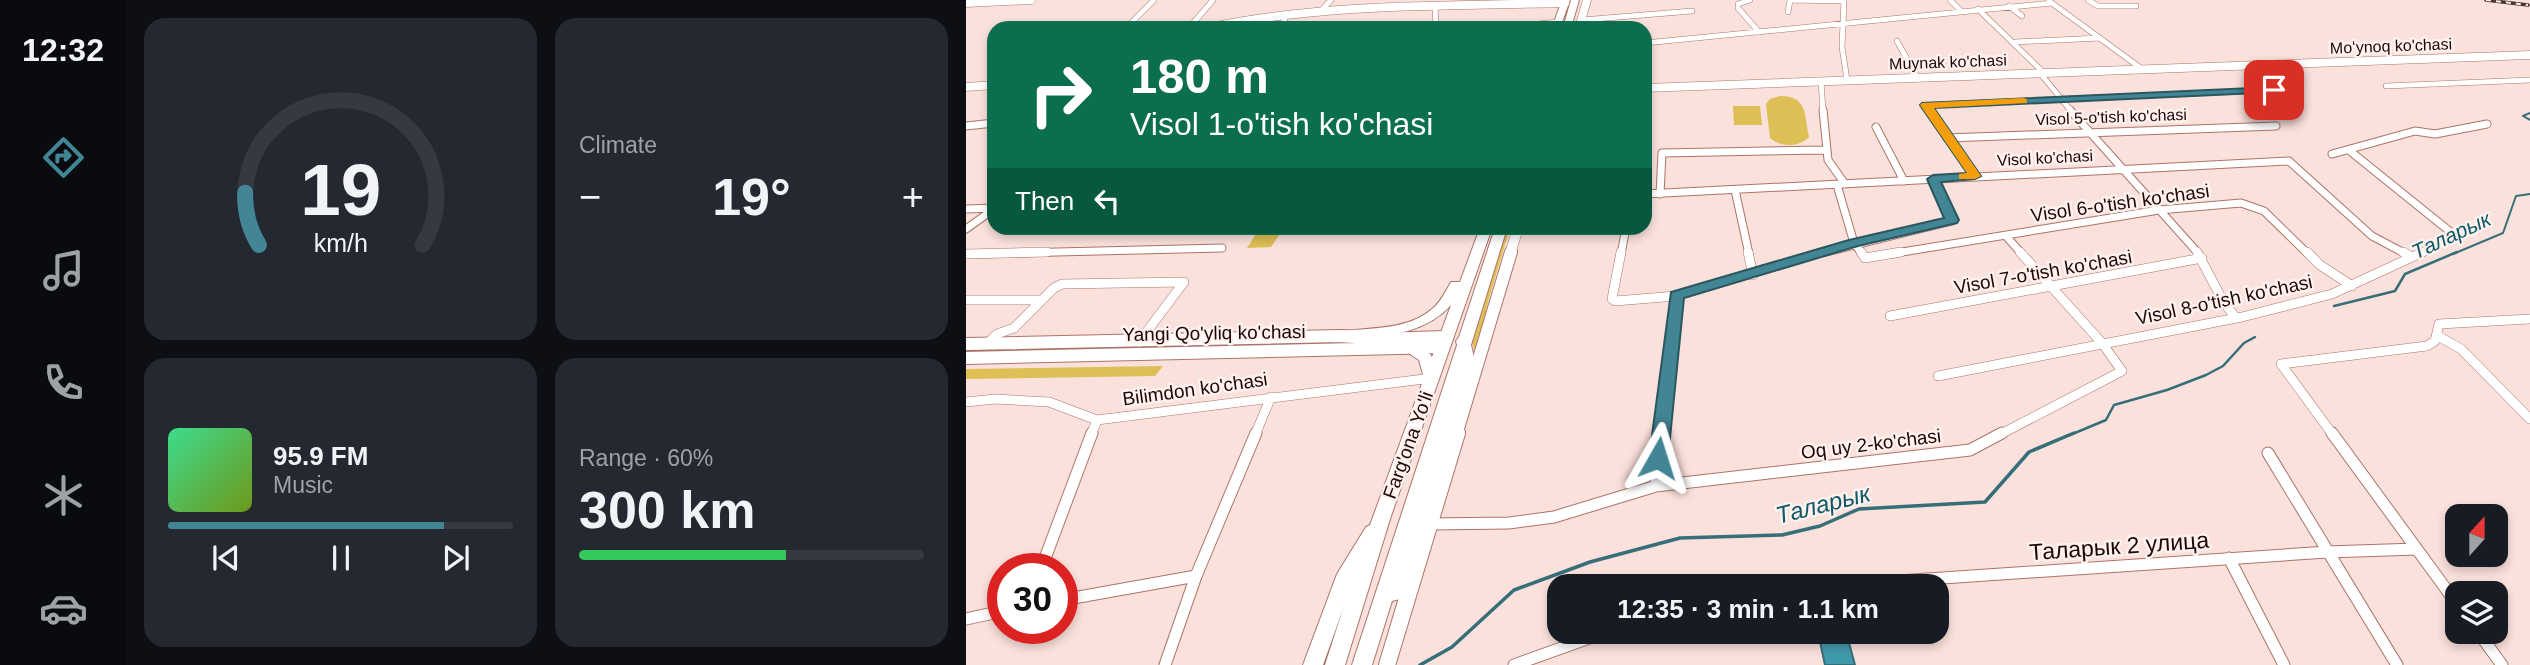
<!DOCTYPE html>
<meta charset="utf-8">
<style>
:root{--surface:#171b24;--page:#242831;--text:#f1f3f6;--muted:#9ea1a6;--line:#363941;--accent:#428695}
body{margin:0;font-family:Arial,sans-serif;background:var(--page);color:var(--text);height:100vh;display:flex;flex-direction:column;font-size:26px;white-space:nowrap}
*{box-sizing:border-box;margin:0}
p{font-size:23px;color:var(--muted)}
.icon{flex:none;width:38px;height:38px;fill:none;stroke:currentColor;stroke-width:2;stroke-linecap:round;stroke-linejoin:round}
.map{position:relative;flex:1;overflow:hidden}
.drawer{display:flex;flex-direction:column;gap:18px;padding:18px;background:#0d0f14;width:840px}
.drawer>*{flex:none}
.banner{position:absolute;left:21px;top:21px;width:665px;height:214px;border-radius:21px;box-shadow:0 4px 10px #0003;background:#0b6e4f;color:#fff;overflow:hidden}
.needle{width:46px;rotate:21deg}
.fabs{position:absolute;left:1479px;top:504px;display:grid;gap:14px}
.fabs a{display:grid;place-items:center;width:63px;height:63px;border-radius:14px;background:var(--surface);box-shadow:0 4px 10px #0003;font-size:35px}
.speed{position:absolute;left:21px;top:553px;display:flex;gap:14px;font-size:35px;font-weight:700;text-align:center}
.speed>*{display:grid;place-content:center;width:91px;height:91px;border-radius:50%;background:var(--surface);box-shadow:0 4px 10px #0003;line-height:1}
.speed .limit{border:10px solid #d22;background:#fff;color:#111}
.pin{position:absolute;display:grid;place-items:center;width:60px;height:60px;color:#fff;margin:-30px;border-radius:14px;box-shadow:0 4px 10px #0006}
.me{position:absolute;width:77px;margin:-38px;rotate:6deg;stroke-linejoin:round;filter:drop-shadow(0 0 5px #0008)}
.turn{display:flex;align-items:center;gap:24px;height:147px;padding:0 28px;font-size:32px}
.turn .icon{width:91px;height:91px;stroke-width:2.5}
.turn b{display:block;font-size:49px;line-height:60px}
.then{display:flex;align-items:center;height:66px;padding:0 28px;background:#0003;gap:14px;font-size:26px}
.big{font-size:52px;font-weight:700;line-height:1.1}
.drawer .card{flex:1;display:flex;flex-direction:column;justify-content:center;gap:10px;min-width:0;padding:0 24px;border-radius:21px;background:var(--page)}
.drawer .dial{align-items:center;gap:0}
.dial svg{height:182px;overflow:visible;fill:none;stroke:var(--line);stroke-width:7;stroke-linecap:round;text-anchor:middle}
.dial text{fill:var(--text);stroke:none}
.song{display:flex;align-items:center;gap:21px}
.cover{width:84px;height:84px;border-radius:10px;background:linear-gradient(135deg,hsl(150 70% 55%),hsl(80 70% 35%))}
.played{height:7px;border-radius:4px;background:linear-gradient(90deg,var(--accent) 80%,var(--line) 80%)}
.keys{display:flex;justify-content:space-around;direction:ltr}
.heat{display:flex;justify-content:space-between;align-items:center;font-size:38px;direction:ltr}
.charge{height:10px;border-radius:5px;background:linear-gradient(90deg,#34c759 60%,var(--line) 0)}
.drawer .tiles{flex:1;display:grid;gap:18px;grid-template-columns:repeat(2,1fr)}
.trip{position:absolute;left:581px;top:574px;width:402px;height:70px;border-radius:21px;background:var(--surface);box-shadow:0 4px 10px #0003;font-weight:700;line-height:70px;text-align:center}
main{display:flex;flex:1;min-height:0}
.dock{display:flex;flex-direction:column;width:126px;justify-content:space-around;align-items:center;background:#090b0e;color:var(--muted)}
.dock .icon{width:49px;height:49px}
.dock .on{color:var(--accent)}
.dock b{font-size:32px;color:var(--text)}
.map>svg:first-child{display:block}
</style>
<main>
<nav class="dock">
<b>12:32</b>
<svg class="icon on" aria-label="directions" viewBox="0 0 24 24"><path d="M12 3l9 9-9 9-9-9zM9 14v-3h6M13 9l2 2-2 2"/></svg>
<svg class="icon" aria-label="music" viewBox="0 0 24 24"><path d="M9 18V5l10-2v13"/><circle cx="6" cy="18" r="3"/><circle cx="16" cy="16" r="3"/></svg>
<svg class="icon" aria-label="phone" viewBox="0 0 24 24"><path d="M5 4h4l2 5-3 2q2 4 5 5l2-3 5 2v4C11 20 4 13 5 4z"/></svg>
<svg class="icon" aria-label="climate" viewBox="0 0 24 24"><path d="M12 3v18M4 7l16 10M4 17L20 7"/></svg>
<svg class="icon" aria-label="car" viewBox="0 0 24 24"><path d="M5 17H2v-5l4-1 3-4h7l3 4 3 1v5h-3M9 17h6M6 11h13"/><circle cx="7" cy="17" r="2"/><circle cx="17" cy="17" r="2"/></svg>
</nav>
<section class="drawer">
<div class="tiles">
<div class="card dial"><svg viewBox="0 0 100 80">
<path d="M14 69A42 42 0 1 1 86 69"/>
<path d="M14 69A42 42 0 0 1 8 46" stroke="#428695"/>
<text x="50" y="56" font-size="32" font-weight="700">19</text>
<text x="50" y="72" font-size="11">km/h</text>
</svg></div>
<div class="card"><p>Climate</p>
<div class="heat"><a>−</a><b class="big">19°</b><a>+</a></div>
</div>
<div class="card">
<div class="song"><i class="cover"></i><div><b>95.9 FM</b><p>Music</p></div></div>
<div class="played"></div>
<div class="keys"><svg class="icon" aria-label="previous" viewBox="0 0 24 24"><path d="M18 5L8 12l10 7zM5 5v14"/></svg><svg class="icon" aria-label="pause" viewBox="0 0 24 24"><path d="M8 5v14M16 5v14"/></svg><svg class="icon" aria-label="next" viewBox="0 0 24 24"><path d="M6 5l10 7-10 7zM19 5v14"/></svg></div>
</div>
<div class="card"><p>Range · 60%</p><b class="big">300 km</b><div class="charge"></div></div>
</div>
</section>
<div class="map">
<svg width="1564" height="665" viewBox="0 0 1564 665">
<rect width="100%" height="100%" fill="#fbe1db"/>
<path fill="#ddbf56" d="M814,96c28,0 24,19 29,41 -11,11 -28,10 -39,1l-4,-34 4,-5z
M767,106h27l2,19h-28z
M294,228h24l-13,19 -24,1z
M541,228h3l-21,70 -13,57 -5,-15z
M197,366l-8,10 -189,3v-10z"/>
<path fill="#419aac" stroke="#366e7a" stroke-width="2" d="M882,639l7,26h-30l-5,-23z"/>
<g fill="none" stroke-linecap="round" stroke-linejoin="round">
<path stroke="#366e7a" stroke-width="2" d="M1564,113l-7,3 7,4
M1487,254l50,-21 13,-37 14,-2"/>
<path stroke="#366e7a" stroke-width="2.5" d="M1368,306l61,-15 10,-17 52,-22
M1104,435l36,-15 8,-15 53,-15 39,-15 17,-9 21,-23 11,-6"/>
<path stroke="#366e7a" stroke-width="3.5" d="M454,665l32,-18 62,-57 76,-28 90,-24 102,-3 38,-9 39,-17 126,-7 44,-50 45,-19"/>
<defs>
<path id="street-far3" d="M878,0l-2,47 5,33
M984,0l11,11
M1122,0l10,6h38
M1083,1l93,68
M772,4l12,-4
M469,6l1,22
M1043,6l13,10
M772,8l21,24
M1012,9l66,64
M822,12l2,-12 53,1
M353,13l12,-13
M616,20l110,-9
M160,28l28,-28
M223,28l24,-28
M315,28l5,-12
M534,28l58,-6
M931,41l20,36
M1049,42l85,-4
M679,43l407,-40
M1287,64l18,19
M1074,73l32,39
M855,81l2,31
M1420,86l144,-6
M965,112l-5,-7 348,-15"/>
<path id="street-far2" d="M857,110l5,50 17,24
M964,110l45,66
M1104,110l129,144
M0,126l28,-3
M910,127l28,54
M981,138l329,-12
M1384,151l103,83 1,4 -35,16
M1366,154l83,-23 20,3 52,-10
M871,185l17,58 8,11
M769,190l14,64
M679,194l644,-33 83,75 34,18
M694,194l2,-41 163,-3
M0,209l28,-1
M0,229l28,-20
M1040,236l16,18
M7,254l249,-6
M655,254l5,-26
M852,254l134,-33 -19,-42
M924,254l269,-44 82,-7 23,8 44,43"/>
<path id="street-far1" d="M655,252l-9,47 3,2 61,-5 147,-44
M782,252l5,23
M895,252l4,6 36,-6
M1231,252l27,51 12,15
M1341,252l13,13 32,21
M1437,252l9,5
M0,254l81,-2
M0,300h76
M924,316l312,-58
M1472,336l23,13 69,70
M22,343l9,-9 17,-6 40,-40 8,-4 122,-2 -45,60
M972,376l304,-59 90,-23 91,-42
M0,402l29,-3 54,3 48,18 335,-42
M125,435l6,-15
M289,435l16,-38
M695,435l15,-139
M1033,435l123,-64 -20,-28 -82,-91
M1367,435l-52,-71 146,-18 8,-5 4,-17 91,-5"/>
<path id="street" d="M1366,433l125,171
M1302,453l129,212
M690,486l6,-53
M465,524l78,-1 45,-6 102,-31 314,-36 32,-17
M1263,558l55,107
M75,569l51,-136
M859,586l502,-34 90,-3
M96,600l134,-24
M0,619l37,-8
M1512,632l24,33
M199,665l31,-89 60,-143
M548,665l92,-33"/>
<path id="secondary-far3" d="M0,3l65,-3
M241,28c117,-25 239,-22 358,-25
M613,28l8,-28
M0,87l28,-2
M679,88l885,-33"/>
<path id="secondary-far2" d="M544,254l8,-26"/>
<path id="secondary-far1" d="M0,344l375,-8 35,3 71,-2
M0,358l477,-11
M490,435l55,-183"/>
<path id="secondary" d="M421,665l70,-232"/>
<path id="primary" d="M596,0h8l-10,28h-8z
M605,0h8l-8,28h-8z
M514,228h12l-101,288 -46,149h-20l19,-59 -21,59h-20l34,-91 29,-47 4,-2 54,-147 -5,-18 -18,-12 7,-5 22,11 2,3 19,-52c-28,31 -70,31 -110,36l-7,-5 7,-5c29,-3 67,-1 91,-22 9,-7 13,-17 19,-27h9z
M529,228h12l-36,117 4,17 -57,195 -18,42 -8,2 -20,64h-20l105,-320 -1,-4 3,-4z"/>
</defs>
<use href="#street-far3" stroke="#ac7468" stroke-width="6"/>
<use href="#street-far2" stroke="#ac7468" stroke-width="9"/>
<use href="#street-far1" stroke="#ac7468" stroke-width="10"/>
<use href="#street" stroke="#ac7468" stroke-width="13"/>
<use href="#secondary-far3" stroke="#ac7468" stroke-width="9"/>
<use href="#secondary-far2" stroke="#ac7468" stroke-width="11"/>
<use href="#secondary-far1" stroke="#ac7468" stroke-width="14"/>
<use href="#secondary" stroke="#ac7468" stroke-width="18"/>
<use href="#primary" stroke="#ac7468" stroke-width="2"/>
<use href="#street-far3" stroke="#fff" stroke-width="5"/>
<use href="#street-far2" stroke="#fff" stroke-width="7"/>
<use href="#street-far1" stroke="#fff" stroke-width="9"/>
<use href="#street" stroke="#fff" stroke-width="11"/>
<use href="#secondary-far3" stroke="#fff" stroke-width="8"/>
<use href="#secondary-far2" stroke="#fff" stroke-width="10"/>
<use href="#secondary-far1" stroke="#fff" stroke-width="12"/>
<use href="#secondary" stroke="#fff" stroke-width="16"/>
<use href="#primary" fill="#fff" fill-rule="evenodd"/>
<defs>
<path id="rail" d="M1520,0l42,5"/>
</defs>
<use href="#rail" stroke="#48332f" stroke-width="3.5"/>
<use href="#rail" stroke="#fef1ee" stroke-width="2" stroke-dasharray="5" stroke-linecap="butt"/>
</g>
<path fill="#428695" stroke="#2b5761" stroke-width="2" d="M1308,87l6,3 -2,2 -344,16 47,68 -6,3 -34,3 18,38 -2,3 -99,23 -174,52 -16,160 -3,5h-13l-3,-5 22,-166 178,-52 95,-22 -17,-39 6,-4 34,-2 -47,-68 2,-2z"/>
<path fill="#f59e0b" d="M1057,98l4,1v4l-93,5 47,68 -6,3h-16v-5l8,-1 -47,-68 2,-2z"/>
<g text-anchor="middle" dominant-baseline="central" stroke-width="5" stroke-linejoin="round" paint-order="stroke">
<g font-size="16" fill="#1c0805" stroke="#fef1ee">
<text transform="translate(1425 46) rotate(-2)">Moʻynoq ko'chasi</text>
<text transform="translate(982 62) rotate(-2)">Muynak ko'chasi</text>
<text transform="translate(1145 117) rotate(-2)">Visol 5-o'tish ko'chasi</text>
<text transform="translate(1079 158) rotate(-3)">Visol ko'chasi</text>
</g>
<g font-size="19" fill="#1c0805" stroke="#fef1ee">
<text transform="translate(1154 203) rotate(-8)">Visol 6-o'tish ko'chasi</text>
<text transform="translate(1077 272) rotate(-10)">Visol 7-o'tish ko'chasi</text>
<text transform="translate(1258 300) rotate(-12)">Visol 8-o'tish ko'chasi</text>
<text transform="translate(248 333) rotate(-1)">Yangi Qo'yliq ko'chasi</text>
<text transform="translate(229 389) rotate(-8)">Bilimdon ko'chasi</text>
<text transform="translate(905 444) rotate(-7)">Oq uy 2-ko'chasi</text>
<text transform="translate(442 445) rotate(-70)">Farg'ona Yo'li</text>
</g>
<g font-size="21" font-style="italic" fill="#105a68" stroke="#fef1ee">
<text transform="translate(1485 235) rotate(-25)">Таларык</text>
</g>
<g font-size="23" fill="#1c0805" stroke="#fef1ee">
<text transform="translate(1153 546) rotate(-4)">Таларык 2 улица</text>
</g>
<g font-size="24" font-style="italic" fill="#105a68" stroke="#fef1ee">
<text transform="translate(857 504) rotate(-14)">Таларык</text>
</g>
</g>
</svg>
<div class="fabs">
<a><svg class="needle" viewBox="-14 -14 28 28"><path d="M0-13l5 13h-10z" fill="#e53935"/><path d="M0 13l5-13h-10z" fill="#9ea1a6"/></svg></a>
<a><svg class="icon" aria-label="layers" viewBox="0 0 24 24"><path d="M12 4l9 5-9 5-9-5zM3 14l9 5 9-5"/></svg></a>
</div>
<div class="speed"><div class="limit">30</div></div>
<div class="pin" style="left:1308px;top:90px;background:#d93025"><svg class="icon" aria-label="arrive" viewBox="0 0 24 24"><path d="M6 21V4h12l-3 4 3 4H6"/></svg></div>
<svg class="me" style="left:692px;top:458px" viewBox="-20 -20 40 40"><path d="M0-17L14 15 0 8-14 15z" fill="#428695" stroke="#fff" stroke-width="4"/></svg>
<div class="trip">12:35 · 3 min · 1.1 km</div>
<div class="banner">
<div class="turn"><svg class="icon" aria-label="right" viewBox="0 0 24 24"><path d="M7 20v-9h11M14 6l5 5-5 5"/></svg><div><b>180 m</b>Visol 1-o'tish ko'chasi</div></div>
<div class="then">Then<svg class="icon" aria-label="left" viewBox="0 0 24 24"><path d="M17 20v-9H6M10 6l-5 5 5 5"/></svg></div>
</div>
</div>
</main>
